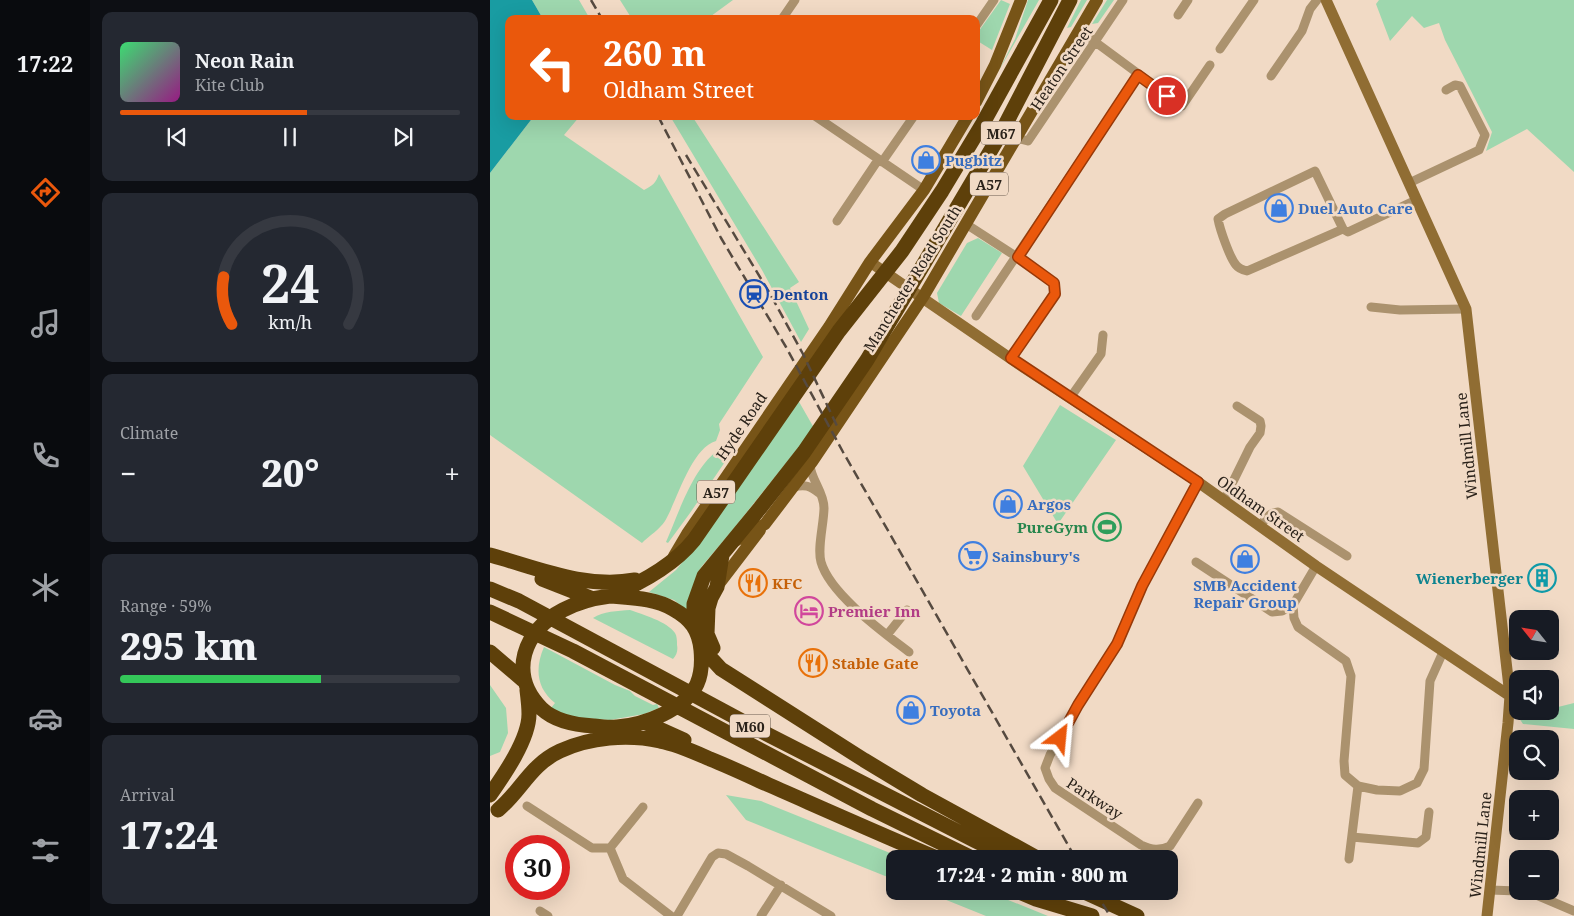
<!DOCTYPE html>
<meta charset="utf-8">
<style>
:root{--surface:#171b24;--page:#242831;--text:#f1f3f6;--muted:#9ea1a6;--line:#363941;--accent:#ea580c}
body{margin:0;font-family:"Noto Serif",serif;background:var(--page);color:var(--text);height:100vh;display:flex;flex-direction:column;font-size:19px;white-space:nowrap}
*{box-sizing:border-box;margin:0}
p{font-size:16px;color:var(--muted)}
.icon{flex:none;width:28px;height:28px;fill:none;stroke:currentColor;stroke-width:2;stroke-linecap:round;stroke-linejoin:round}
.map{position:relative;flex:1;overflow:hidden}
.side{display:flex;flex-direction:column;gap:12px;padding:12px;background:#0d0f14;width:400px}
.side>*{flex:none}
.banner{position:absolute;left:15px;top:15px;width:475px;height:105px;border-radius:10px;box-shadow:0 5px 20px #0002;background:#ea580c;color:#fff;overflow:hidden}
.needle{width:32px;rotate:300deg}
.tools{position:absolute;left:1019px;top:610px;display:grid;gap:10px}
.tools a{display:grid;place-items:center;width:50px;height:50px;border-radius:10px;background:var(--surface);box-shadow:0 5px 20px #0002;font-size:25px}
.speed{position:absolute;left:15px;top:835px;display:flex;gap:10px;font-size:25px;font-weight:700;text-align:center}
.speed>*{display:grid;place-content:center;width:65px;height:65px;border-radius:50%;background:var(--surface);box-shadow:0 5px 20px #0002;line-height:1}
.speed .limit{border:8px solid #d22;background:#fff;color:#111}
.pin{position:absolute;display:grid;place-items:center;width:42px;height:42px;color:#fff;margin:-21px;border:2px solid #fff;border-radius:50%;box-shadow:0 1px 5px #0007}
.me{position:absolute;width:55px;margin:-28px;rotate:29deg;stroke-linejoin:round;filter:drop-shadow(0 0 4px #0008)}
.turn{display:flex;align-items:center;gap:18px;height:105px;padding:0 15px;font-size:22px}
.turn .icon{width:65px;height:65px;stroke-width:2.5}
.turn b{display:block;font-size:35px;line-height:42px}
.big{font-size:38px;font-weight:800;line-height:1.1}
.side .tile{flex:1;display:flex;flex-direction:column;justify-content:center;gap:8px;min-width:0;padding:0 18px;border-radius:10px;background:var(--page)}
.side .dial{align-items:center;gap:0}
.dial svg{height:130px;overflow:visible;fill:none;stroke:var(--line);stroke-width:7;stroke-linecap:round;text-anchor:middle}
.dial text{fill:var(--text);stroke:none}
.song{display:flex;align-items:center;gap:15px}
.cover{width:60px;height:60px;border-radius:8px;background:linear-gradient(135deg,hsl(140 70% 55%),hsl(310 70% 35%))}
.played{height:5px;border-radius:2px;background:linear-gradient(90deg,var(--accent) 55%,var(--line) 55%)}
.keys{display:flex;justify-content:space-around;direction:ltr}
.heat{display:flex;justify-content:space-between;align-items:center;font-size:28px;direction:ltr}
.charge{height:8px;border-radius:4px;background:linear-gradient(90deg,#34c759 59%,var(--line) 0)}
.trip{position:absolute;left:396px;top:850px;width:292px;height:50px;border-radius:10px;background:var(--surface);box-shadow:0 5px 20px #0002;font-weight:800;line-height:50px;text-align:center}
main{display:flex;flex:1;min-height:0}
.menu{display:flex;flex-direction:column;width:90px;justify-content:space-around;align-items:center;background:#090b0e;color:var(--muted)}
.menu .icon{width:35px;height:35px}
.menu .selected{color:var(--accent)}
.menu b{font-size:22px;color:var(--text)}
.map>svg:first-child{display:block}
</style>
<main>
<nav class="menu">
<b>17:22</b>
<svg class="icon selected" aria-label="directions" viewBox="0 0 24 24"><path d="M12 3l9 9-9 9-9-9zM9 14v-3h6M13 9l2 2-2 2"/></svg>
<svg class="icon" aria-label="music" viewBox="0 0 24 24"><path d="M9 18V5l10-2v13"/><circle cx="6" cy="18" r="3"/><circle cx="16" cy="16" r="3"/></svg>
<svg class="icon" aria-label="phone" viewBox="0 0 24 24"><path d="M5 4h4l2 5-3 2q2 4 5 5l2-3 5 2v4C11 20 4 13 5 4z"/></svg>
<svg class="icon" aria-label="climate" viewBox="0 0 24 24"><path d="M12 3v18M4 7l16 10M4 17L20 7"/></svg>
<svg class="icon" aria-label="car" viewBox="0 0 24 24"><path d="M5 17H2v-5l4-1 3-4h7l3 4 3 1v5h-3M9 17h6M6 11h13"/><circle cx="7" cy="17" r="2"/><circle cx="17" cy="17" r="2"/></svg>
<svg class="icon" aria-label="filters" viewBox="0 0 24 24"><path d="M4 7h16M4 17h16"/><circle cx="9" cy="7" r="2"/><circle cx="15" cy="17" r="2"/></svg>
</nav>
<section class="side">
<div class="tile">
<div class="song"><i class="cover"></i><div><b>Neon Rain</b><p>Kite Club</p></div></div>
<div class="played"></div>
<div class="keys"><svg class="icon" aria-label="previous" viewBox="0 0 24 24"><path d="M18 5L8 12l10 7zM5 5v14"/></svg><svg class="icon" aria-label="pause" viewBox="0 0 24 24"><path d="M8 5v14M16 5v14"/></svg><svg class="icon" aria-label="next" viewBox="0 0 24 24"><path d="M6 5l10 7-10 7zM19 5v14"/></svg></div>
</div>
<div class="tile dial"><svg viewBox="0 0 100 80">
<path d="M14 69A42 42 0 1 1 86 69"/>
<path d="M14 69A42 42 0 0 1 9 40" stroke="#ea580c"/>
<text x="50" y="56" font-size="32" font-weight="700">24</text>
<text x="50" y="72" font-size="11">km/h</text>
</svg></div>
<div class="tile"><p>Climate</p>
<div class="heat"><a>−</a><b class="big">20°</b><a>+</a></div>
</div>
<div class="tile"><p>Range · 59%</p><b class="big">295 km</b><div class="charge"></div></div>
<div class="tile"><p>Arrival</p><b class="big">17:24</b></div>
</section>
<div class="map">
<svg width="1084" height="916" viewBox="0 0 1084 916">
<rect width="100%" height="100%" fill="#f1dac5"/>
<path fill="#9ed7ae" d="M42,0h47l11,19h-47z
M130,0h113l-26,19h-75z
M511,0l9,4 -18,46 -16,-10v-5z
M538,0h11l-42,74 18,-35z
M591,0h6l-16,27 -4,1z
M617,0h7l-16,23 -6,1z
M889,0h195v172l-47,-43 -41,22 6,-19 -47,-92 -6,-17 -15,5 -12,-12 -22,25 -14,-37z
M44,116h46l-16,19 80,55c8,-4 12,-7 15,-16l104,183 -44,67 1,6 -4,11c-25,7 -39,60 -51,80 -5,8 -16,15 -23,22l-152,-108v-262z
M180,116h22l107,166 -9,6 19,41 -8,13 -39,-72z
M488,238l24,15 -41,63 -22,-13 -2,-10 30,-50z
M308,400l16,28 -84,105 -28,33 -5,8 -7,39 -16,-13 -25,-8 27,-22 13,-16z
M570,405l56,35 -58,84 -35,-58z
M226,452l7,1 4,6 -37,54 -22,30 -2,-1c12,-27 26,-72 50,-90z
M140,610c12,4 38,12 45,23 2,3 2,8 2,12 1,5 0,10 -4,14l-80,-41c10,-7 25,-7 37,-8z
M54,647l71,38 15,6 5,5 18,9 4,-1 2,4 -15,6 -34,6 -40,-3 -19,-9 4,-5c-19,-15 -20,-35 -11,-56z
M0,685l16,23 2,25 -8,19 -10,4z
M1084,703v26l-51,-5 -4,-6 24,-7h7v-2z
M236,795l35,6 144,58h-10v21l-149,-60z
M434,891h62l62,25h-62z"/>
<path fill="#199ca2" d="M0,0h42l11,19h-34v97h25l-44,57z"/>
<g fill="none" stroke-linecap="round" stroke-linejoin="round">
<path stroke="#ab926e" stroke-width="9" d="M688,15l10,-15
M292,19l13,-19
M486,26l18,-26
M589,30l103,76 28,-41
M730,49l34,-49
M781,76l31,-45 8,-22 7,-9
M325,116l109,74
M527,138l11,3 95,-141
M392,162l32,-46
M919,183l70,-33 6,-15 -25,-49 -5,-1 -9,5
M347,221l41,-61
M476,224l51,33 37,26 1,11 -44,64
M853,229l-96,42c-4,-1 -8,-2 -11,-6 -6,-7 -16,-35 -18,-46l7,-5 90,-43 28,58 5,3 68,-32
M881,307l29,3 66,-1
M486,316l162,-241
M580,398l31,-44 2,-19
M320,465c1,15 14,27 14,43 0,15 -7,40 -3,54 9,32 62,70 88,90
M304,487c11,-3 16,-1 25,6
M734,500l26,-53 10,-14 1,-7 -1,-5 -23,-15
M770,526c6,-8 9,-13 18,-14l69,44
M706,562l76,50 10,-1 11,-6 23,-39
M803,605l1,13 4,9 48,34 5,15 -7,85 1,14 13,11 19,4 23,1 17,-8 7,-14 6,-88 13,-29
M397,635l20,-25
M708,803l-28,43c-11,5 -18,4 -29,-1l-86,-57 -6,-9 -4,-11 5,-13 28,-50 39,-61 25,-58 56,-104
M37,806l65,42h18l33,-41
M862,837l66,6 8,-6 3,-25
M120,848l13,31 48,37
M859,859l9,-73
M1000,890l28,1
M1037,891l47,20
M50,911l8,5
M187,916l35,-59 6,-4 8,1 22,12 83,50
M271,916l20,-31"/>
<path stroke="#906d33" stroke-width="11" d="M836,0l140,309 44,387 -2,27 -21,193
M380,262l153,105 175,115 118,84 194,130"/>
<path stroke="#775417" stroke-width="12" d="M486,102l19,-37 26,-65
M245,541l30,-17 47,-62 111,-165 174,-297
M184,556l13,-22 142,-207 41,-65 54,-72 44,-74
M228,585l42,-55"/>
<path stroke="#5e400a" stroke-width="15" d="M0,555c48,13 94,34 145,25
M52,579l51,20
M0,589l29,12 240,129 217,111 37,18
M120,596c31,-13 63,-30 84,-56l145,-209 63,-80 40,-60 41,-68 68,-123
M120,596c22,2 44,2 63,13 18,10 26,21 28,41 1,11 1,23 -4,34 -12,26 -53,41 -80,43 -7,1 -15,0 -23,-1 -18,-1 -38,-4 -52,-17 -35,-35 -18,-79 21,-99 15,-8 31,-12 47,-14z
M0,612l83,39 299,158 102,50
M204,625v-21l10,-28 56,-68 44,-56 63,-92 134,-227 69,-133
M212,643l7,13 12,13 143,91 58,35 117,64
M223,648l-6,-14 1,-26 3,-10 6,-11 5,-32
M0,652l33,28
M154,722l40,18
M0,795c14,-20 39,-56 39,-81 0,-8 -1,-16 -2,-24
M8,810c24,-20 32,-45 62,-59 30,-14 68,-17 100,-10 17,3 34,11 50,18 20,8 39,17 59,26 57,25 113,50 170,74
M527,891l19,8 56,17
M592,891l55,25"/>
<path stroke="#564a40" stroke-width="2.5" stroke-dasharray="10 5" stroke-linecap="butt" d="M101,0l11,19
M168,116l63,122 65,109 57,105 233,407
M196,155l83,137 34,62 34,72
M605,891l15,25"/>
</g>
<g fill="none" stroke-linecap="round" stroke-linejoin="round">
<defs>
<path id="route" d="M570,738l18,-33 39,-61 25,-58 56,-104 -187,-124 44,-64 -1,-11 -36,-26 120,-182 29,21"/>
</defs>
<use href="#route" stroke="#983908" stroke-width="12"/>
<use href="#route" stroke="#ea580c" stroke-width="9"/>
</g>
<defs>
<symbol id="shop-ring" viewBox="-11 -11 22 22"><circle r="9.5" fill="#f1dac5" stroke="#3f7fe0" stroke-width="1.5"/><path d="M-5-2.5h2.3a2.7 3.5 0 0 1 5.4 0H5L5.5 6h-11ZM-1.5-2.5h3a1.5 2.3 0 0 0-3 0Z" fill="#3f7fe0"/></symbol>
<symbol id="station-ring" viewBox="-11 -11 22 22"><circle r="9.5" fill="#f1dac5" stroke="#1a4fb4" stroke-width="1.5"/><path d="M-3-6H3Q5-6 5-4V2Q5 4 3 4L4.5 6H3L1.5 4h-3L-3 6H-4.5L-3 4Q-5 4-5 2V-4Q-5-6-3-6ZM-3.5-4v3h7v-3ZM-3.5 1v1.5H-2V1ZM2 1v1.5H3.5V1Z" fill="#1a4fb4"/></symbol>
<symbol id="stadium-ring" viewBox="-11 -11 22 22"><circle r="9.5" fill="#f1dac5" stroke="#2e9e5b" stroke-width="1.5"/><path d="M0-5a6.5 5 0 1 0 0 10a6.5 5 0 1 0 0-10ZM-3.5-1.8h7v3.6h-7Z" fill="#2e9e5b"/></symbol>
<symbol id="supermarket-ring" viewBox="-11 -11 22 22"><circle r="9.5" fill="#f1dac5" stroke="#3f7fe0" stroke-width="1.5"/><path d="M-6-5.5h2.5l.6 2H6L4.5 2H-2.5L-4.4-4H-6ZM-1.5 3.2a1.3 1.3 0 1 0 .1 0ZM3 3.2a1.3 1.3 0 1 0 .1 0Z" fill="#3f7fe0"/></symbol>
<symbol id="building-ring" viewBox="-11 -11 22 22"><circle r="9.5" fill="#f1dac5" stroke="#0f9aa8" stroke-width="1.5"/><path d="M-4-6H4V6H1V3H-1V6H-4ZM-2.5-4.3h1.7v1.8h-1.7ZM.8-4.3h1.7v1.8H.8ZM-2.5-1h1.7V.8h-1.7ZM.8-1h1.7V.8H.8Z" fill="#0f9aa8"/></symbol>
<symbol id="restaurant-ring" viewBox="-11 -11 22 22"><circle r="9.5" fill="#f1dac5" stroke="#e8710a" stroke-width="1.5"/><path d="M-5-6h1v4h1v-4h1v4h1v-4h1v5L-1.5 .5V6h-2V.5L-5-1ZM5-6V6H3V1.5H1.5Q1.5-4 5-6Z" fill="#e8710a"/></symbol>
<symbol id="hotel-ring" viewBox="-11 -11 22 22"><circle r="9.5" fill="#f1dac5" stroke="#d1479c" stroke-width="1.5"/><path d="M-6-4.5h1.5V1H6V5H4.5V3h-9V5H-6ZM-4 0a1.8 1.8 0 1 1 3.6 0ZM.5 0V-2.5h3Q6-2.5 6 0Z" fill="#d1479c"/></symbol>
</defs>
<g fill-rule="evenodd">
<use href="#shop-ring" x="420" y="144" width="32" height="32"/>
<use href="#shop-ring" x="773" y="192" width="32" height="32"/>
<use href="#station-ring" x="248" y="278" width="32" height="32"/>
<use href="#shop-ring" x="502" y="488" width="32" height="32"/>
<use href="#stadium-ring" x="601" y="511" width="32" height="32"/>
<use href="#supermarket-ring" x="467" y="540" width="32" height="32"/>
<use href="#shop-ring" x="739" y="543" width="32" height="32"/>
<use href="#building-ring" x="1036" y="562" width="32" height="32"/>
<use href="#restaurant-ring" x="247" y="567" width="32" height="32"/>
<use href="#hotel-ring" x="303" y="595" width="32" height="32"/>
<use href="#restaurant-ring" x="307" y="647" width="32" height="32"/>
<use href="#shop-ring" x="405" y="694" width="32" height="32"/>
</g>
<g text-anchor="middle" dominant-baseline="central" stroke-width="5" stroke-linejoin="round" paint-order="stroke">
<g fill="#f1dac5" stroke="#66594d" stroke-width="1">
<rect x="491" y="121.5" width="40" height="23" rx="4"/>
<rect x="480" y="172.5" width="38" height="23" rx="4"/>
<rect x="207" y="480.5" width="38" height="23" rx="4"/>
<rect x="240" y="714.5" width="40" height="23" rx="4"/>
</g>
<g font-size="14" font-weight="bold" fill="#2a221a">
<text x="511" y="133">M67</text>
<text x="499" y="184">A57</text>
<text x="226" y="492">A57</text>
<text x="260" y="726">M60</text>
</g>
<g font-size="15" fill="#2a221a" stroke="#f1dac5">
<text transform="translate(571 68) rotate(-56)">Heaton Street</text>
<text transform="translate(422 278) rotate(-58)">Manchester Road South</text>
<text transform="translate(251 426) rotate(-56)">Hyde Road</text>
<text transform="translate(976 446) rotate(-96)">Windmill Lane</text>
<text transform="translate(771 508) rotate(35)">Oldham Street</text>
<text transform="translate(605 798) rotate(33)">Parkway</text>
<text transform="translate(990 845) rotate(-84)">Windmill Lane</text>
</g>
<g font-size="15" font-weight="bold" fill="#366cbe" stroke="#f1dac5" text-anchor="start">
<text x="455" y="160">Pugbitz</text>
<text x="808" y="208">Duel Auto Care</text>
<text x="537" y="504">Argos</text>
<text x="502" y="556">Sainsbury's</text>
<text x="755" y="585" text-anchor="middle">SMB Accident<tspan x="755" dy="17">Repair Group</tspan></text>
<text x="440" y="710">Toyota</text>
</g>
<g font-size="15" font-weight="bold" fill="#164399" stroke="#f1dac5" text-anchor="start">
<text x="283" y="294">Denton</text>
</g>
<g font-size="15" font-weight="bold" fill="#27864d" stroke="#f1dac5" text-anchor="end">
<text x="598" y="527">PureGym</text>
</g>
<g font-size="15" font-weight="bold" fill="#0d838f" stroke="#f1dac5" text-anchor="end">
<text x="1033" y="578">Wienerberger</text>
</g>
<g font-size="15" font-weight="bold" fill="#c56008" stroke="#f1dac5" text-anchor="start">
<text x="282" y="583">KFC</text>
<text x="342" y="663">Stable Gate</text>
</g>
<g font-size="15" font-weight="bold" fill="#b23c85" stroke="#f1dac5" text-anchor="start">
<text x="338" y="611">Premier Inn</text>
</g>
</g>
</svg>
<div class="tools">
<a><svg class="needle" viewBox="-14 -14 28 28"><path d="M0-13l5 13h-10z" fill="#e53935"/><path d="M0 13l5-13h-10z" fill="#9ea1a6"/></svg></a>
<a><svg class="icon" aria-label="sound" viewBox="0 0 24 24"><path d="M4 9h4l5-4v14l-5-4H4zM17 9q2 3 0 6"/></svg></a>
<a><svg class="icon" aria-label="search" viewBox="0 0 24 24"><circle cx="10" cy="10" r="6"/><path d="M15 15l6 6"/></svg></a>
<a>+</a>
<a>−</a>
</div>
<div class="speed"><div class="limit">30</div></div>
<div class="pin" style="left:677px;top:96px;background:#d93025"><svg class="icon" aria-label="arrive" viewBox="0 0 24 24"><path d="M6 21V4h12l-3 4 3 4H6"/></svg></div>
<svg class="me" style="left:570px;top:738px" viewBox="-20 -20 40 40"><path d="M0-17L14 15 0 8-14 15z" fill="#ea580c" stroke="#fff" stroke-width="4"/></svg>
<div class="trip">17:24 · 2 min · 800 m</div>
<div class="banner">
<div class="turn"><svg class="icon" aria-label="left" viewBox="0 0 24 24"><path d="M17 20v-9H6M10 6l-5 5 5 5"/></svg><div><b>260 m</b>Oldham Street</div></div>
</div>
</div>
</main>
